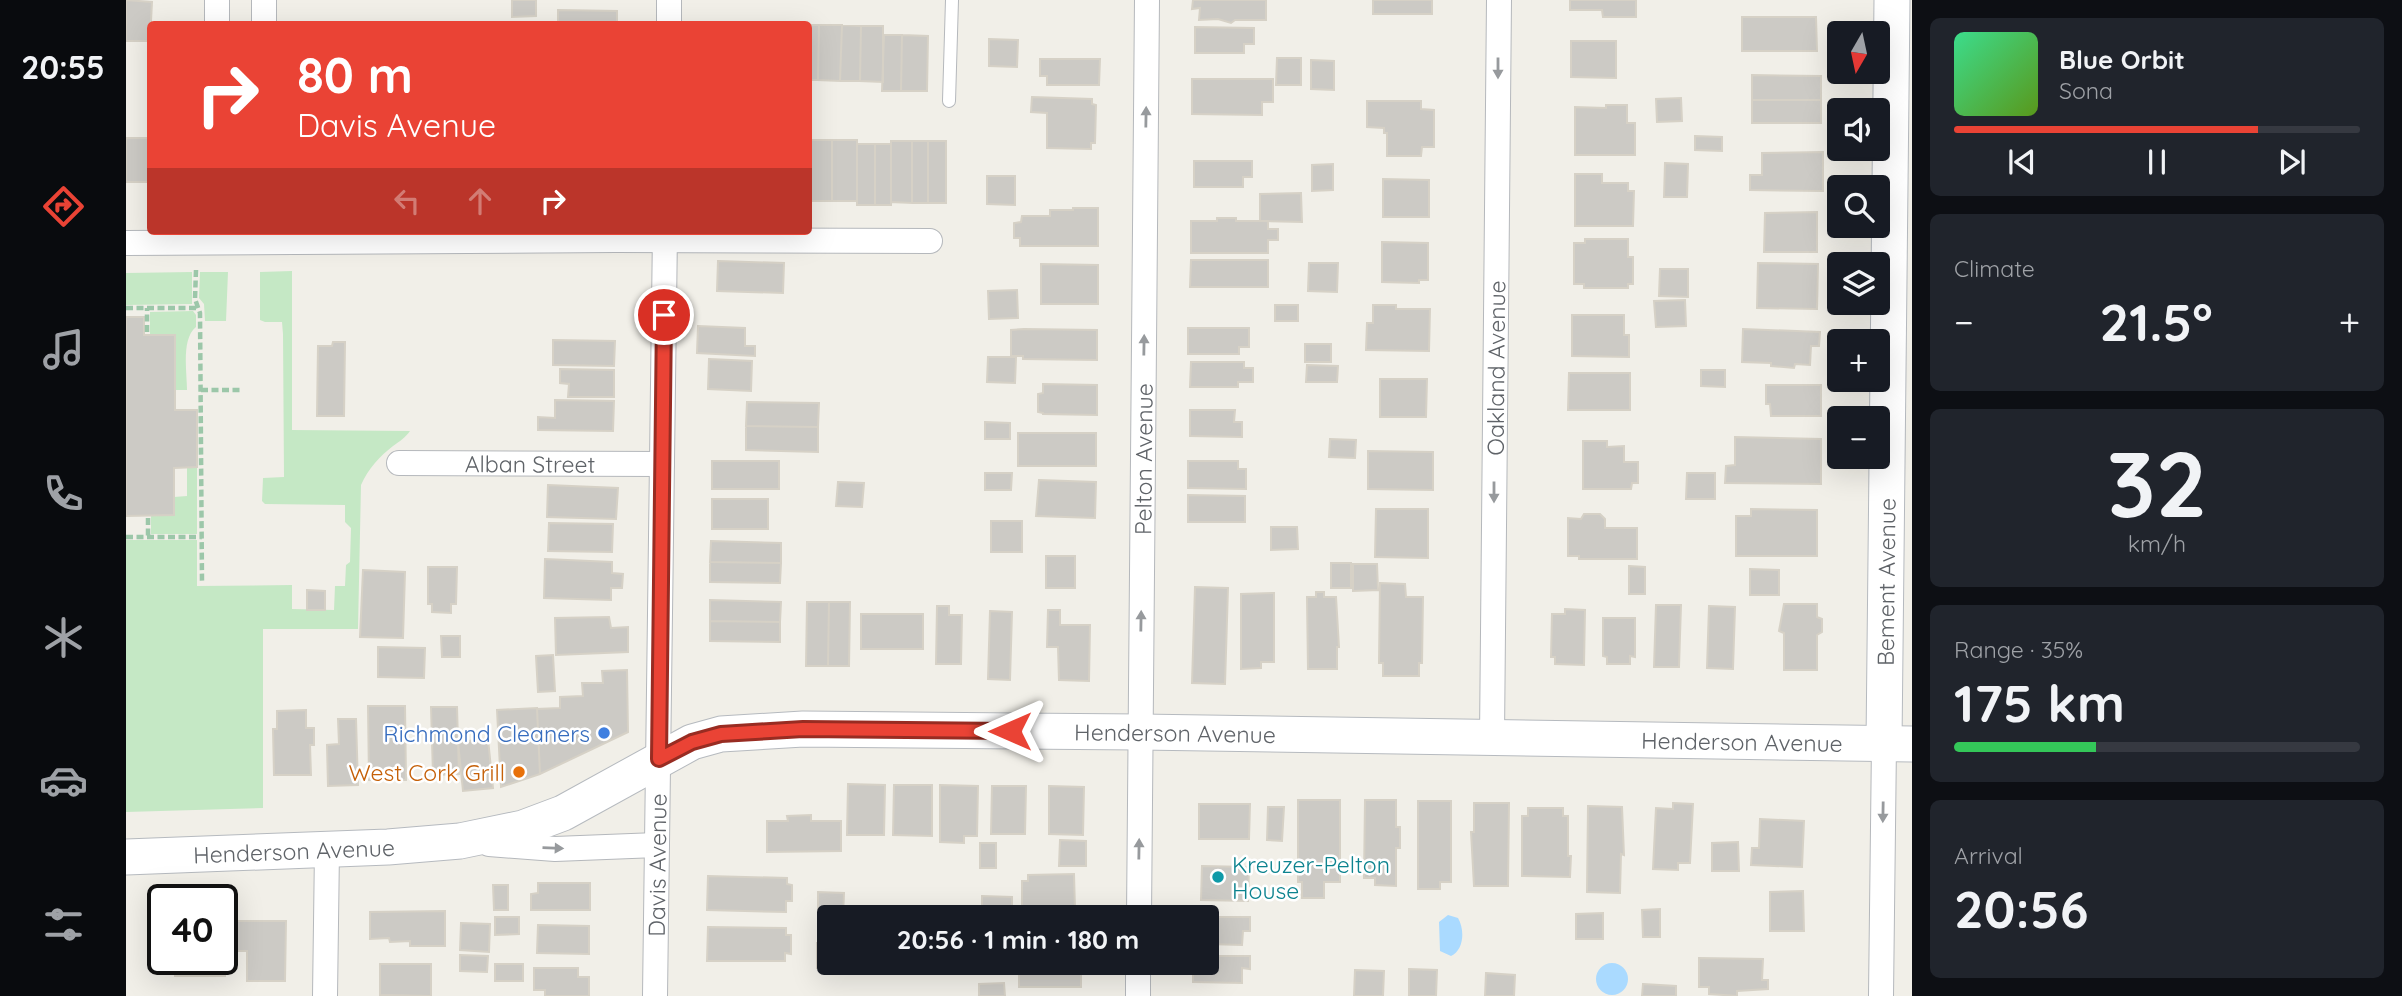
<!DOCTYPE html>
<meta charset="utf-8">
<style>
:root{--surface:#171b24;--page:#20242c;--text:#f1f3f6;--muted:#9ea1a6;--line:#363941;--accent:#ea4335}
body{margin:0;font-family:Quicksand,sans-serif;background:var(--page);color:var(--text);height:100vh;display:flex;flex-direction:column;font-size:26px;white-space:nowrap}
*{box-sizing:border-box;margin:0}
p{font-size:23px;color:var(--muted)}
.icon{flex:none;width:38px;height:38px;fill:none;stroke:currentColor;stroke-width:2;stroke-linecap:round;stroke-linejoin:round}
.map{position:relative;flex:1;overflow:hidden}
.drawer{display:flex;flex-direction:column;gap:18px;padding:18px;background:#0d0f14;width:490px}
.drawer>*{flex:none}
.hud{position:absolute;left:21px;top:21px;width:665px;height:214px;border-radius:7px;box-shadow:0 7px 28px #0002;background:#ea4335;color:#fff;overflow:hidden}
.needle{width:46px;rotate:189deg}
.controls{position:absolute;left:1701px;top:21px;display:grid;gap:14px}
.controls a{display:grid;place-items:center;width:63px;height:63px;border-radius:7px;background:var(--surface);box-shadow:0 7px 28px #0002;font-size:35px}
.speed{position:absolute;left:21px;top:884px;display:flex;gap:14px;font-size:35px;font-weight:700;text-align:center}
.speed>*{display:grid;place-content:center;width:91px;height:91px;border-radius:50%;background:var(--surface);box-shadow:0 7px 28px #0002;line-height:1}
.speed .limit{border:4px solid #111;border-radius:10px;background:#fff;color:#111}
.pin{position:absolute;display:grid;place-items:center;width:60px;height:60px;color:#fff;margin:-30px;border:4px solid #fff;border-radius:50%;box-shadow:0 2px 7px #0007}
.me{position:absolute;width:77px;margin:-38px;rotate:270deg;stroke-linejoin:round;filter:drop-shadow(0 0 5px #0008)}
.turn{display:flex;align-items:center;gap:24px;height:147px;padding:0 35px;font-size:32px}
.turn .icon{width:91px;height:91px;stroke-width:2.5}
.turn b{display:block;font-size:49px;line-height:60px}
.lanes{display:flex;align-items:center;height:66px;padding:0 35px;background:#0003;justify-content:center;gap:35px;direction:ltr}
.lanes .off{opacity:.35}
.big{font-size:52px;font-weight:700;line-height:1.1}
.drawer .tile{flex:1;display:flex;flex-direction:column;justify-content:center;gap:10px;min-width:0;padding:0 24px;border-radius:10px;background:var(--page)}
.drawer .dial{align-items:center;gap:0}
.dial b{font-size:91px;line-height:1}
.song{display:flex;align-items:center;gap:21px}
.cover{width:84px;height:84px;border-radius:10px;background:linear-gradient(135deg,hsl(150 70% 55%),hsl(90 70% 35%))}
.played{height:7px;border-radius:4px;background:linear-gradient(90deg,var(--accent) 75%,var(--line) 75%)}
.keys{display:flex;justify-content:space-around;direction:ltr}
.heat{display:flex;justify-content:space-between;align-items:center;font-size:38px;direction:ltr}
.charge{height:10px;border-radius:5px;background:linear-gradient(90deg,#34c759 35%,var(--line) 0)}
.trip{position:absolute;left:691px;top:905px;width:402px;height:70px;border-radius:7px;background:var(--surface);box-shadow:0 7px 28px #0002;font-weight:700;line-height:70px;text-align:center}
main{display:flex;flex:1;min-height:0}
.menu{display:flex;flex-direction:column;width:126px;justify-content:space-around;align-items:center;background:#090b0e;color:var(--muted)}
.menu .icon{width:49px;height:49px}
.menu .active{color:var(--accent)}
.menu b{font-size:32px;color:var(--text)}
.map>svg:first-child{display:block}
</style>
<main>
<nav class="menu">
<b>20:55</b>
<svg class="icon active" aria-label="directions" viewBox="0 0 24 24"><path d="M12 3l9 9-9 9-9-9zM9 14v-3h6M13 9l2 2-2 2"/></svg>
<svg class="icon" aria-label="music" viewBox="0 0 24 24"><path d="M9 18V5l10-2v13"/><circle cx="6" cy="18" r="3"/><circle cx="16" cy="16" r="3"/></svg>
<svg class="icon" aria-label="phone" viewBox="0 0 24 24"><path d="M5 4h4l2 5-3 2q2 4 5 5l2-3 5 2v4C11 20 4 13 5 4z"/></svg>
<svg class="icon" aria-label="climate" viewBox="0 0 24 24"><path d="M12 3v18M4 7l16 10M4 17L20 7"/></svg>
<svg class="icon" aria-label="car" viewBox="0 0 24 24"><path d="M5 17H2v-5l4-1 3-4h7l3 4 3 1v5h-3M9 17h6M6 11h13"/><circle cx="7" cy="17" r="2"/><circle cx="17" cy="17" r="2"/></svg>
<svg class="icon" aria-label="filters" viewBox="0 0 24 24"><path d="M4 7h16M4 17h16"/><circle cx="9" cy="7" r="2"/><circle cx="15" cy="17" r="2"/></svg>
</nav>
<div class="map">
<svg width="1786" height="996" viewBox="0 0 1786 996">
<rect width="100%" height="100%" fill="#f1efe8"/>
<path fill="#c5e8c5" d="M166,271v159l118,1c-5,7 -10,10 -17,15 -13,10 -25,23 -32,39l-3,144h-95v179l-137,4v-272h71v46l95,-1v24l42,1 1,-24h10l1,-21 4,-3 1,-34 -6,-6v-17l-80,-1 -3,-3 1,-23 21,-1 -1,-143 -1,-12h-17l-5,-2v-48z
M66,272v32l-66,1v-32z
M74,272h28l-2,49h-21l-1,-17 -5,-6z
M67,311l3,4v12c-15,12 -9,45 -9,63h-12l-25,-55v-23z
M61,467h10v67h-46v-18l23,-1v-18l13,-1z"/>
<path fill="#aadaff" d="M1322,915l10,3c7,12 6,32 -7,38l-11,-5 -1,-29z
M1470 979a16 16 0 1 1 32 0a16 16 0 1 1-32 0Z"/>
<path fill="#cccac5" stroke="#d6d1c6" stroke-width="2" d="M0,0l26,2 -2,39h-24z
M386,0h24v16l-24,1z
M1067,0h73v20h-31l-4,3 -13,-4 -19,1 1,-12 -8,1z
M1247,0h59v14h-59z
M1444,0h66v17h-33l-1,-7h-32z
M432,10l59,1v13h-59z
M1616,17h74l1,34h-75z
M682,25h11l-1,55h-10z
M693,25h23l-2,56 -22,-1z
M716,25l19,1 -1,55h-20z
M735,26h22v56l-23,-1z
M1069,27l59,1v16h-10v9h-49z
M758,35h18l-1,56h-19z
M776,35l26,1 -1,55h-26z
M863,39l29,1 -1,27 -28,-1z
M1445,41h45v37l-45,-1z
M1151,58h24v27h-25z
M914,59h60l-1,26h-52v-9h-7z
M1185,60l23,1v29l-23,-1z
M1626,75l69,1v24h-69z
M1066,79h81v23h-11v13l-70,-1z
M906,97l60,2v5l4,1 -1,38h-4v6l-44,-1v-35l-16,-1z
M1555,98l1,23 -25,1 -1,-23z
M1626,100h69v23h-69z
M1241,101h54v8l13,1v37h-12l-1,9h-34v-23h-3v-5l-17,-1z
M1480,105h21v18h8v32h-60v-48l31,1z
M1569,136l27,1v14l-27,-1z
M0,138h24v44h-24z
M684,140h22v61h-22z
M706,140h25v61h-25z
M765,141h21v62l-21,-1z
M786,141h16v62h-16z
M802,141h18v62h-18z
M731,144h18v61h-18z
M749,144h16v61h-16z
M1697,152v39l-73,-1v-15h12v-22z
M1068,161h58v16h-9v10h-49z
M1539,163l23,1 -1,33h-23z
M1207,164v26l-21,1v-26z
M1449,174h27v9h26v8h6l-1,35h-58z
M861,176h28v29l-28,-1z
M1257,179l46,1v37h-46z
M1175,193l1,29 -42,-1v-27z
M947,208h25v38h-78v-8h-6v-15l7,-1 1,-6h28v-6h23z
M1691,212v40h-53l1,-39z
M1091,218h19v3h32v8h10v11h-10v13h-77v-32h26z
M1459,239h43v18h5v27h-5v4h-44v-4h-10v-41h11z
M1256,242l46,1v37h-9v3l-37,-1z
M1065,260h77v27h-78z
M592,261l66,2 -1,30 -66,-2z
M1183,263h29l-1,29 -29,-1z
M1632,263l60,1 -1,45 -60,-1z
M915,264l57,1v39h-57z
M1534,269h28v28l-29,-1z
M891,290l1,28 -29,1 -1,-28z
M1559,300l1,26 -30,1 -2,-26z
M1149,305h23v16h-23z
M1247,305h23v4h34l-1,42 -63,-1 1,-27h6z
M1446,315h52v20h5v22l-57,-1z
M0,317h18v18h31v75h22v57l-23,1v47l-48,1z
M572,326l47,2v18h10v10l-58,-3z
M1062,328h61v19h-10v7h-51z
M898,329l73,1v30l-74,-1v-3h-12v-26z
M1617,329l77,3 -1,14h-8l-1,19 -15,-1 -1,4 -23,-2v-3l-29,-1z
M427,340l62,1 -1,25 -61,-1z
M207,342h12l-1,74h-27l1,-70h14z
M1179,344h26v18h-26z
M862,357h28l-1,26 -28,-1z
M583,359l43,2 -1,30 -43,-2z
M1065,362h53v6h9v14h-15v5h-48z
M1181,365l31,1 -1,16h-31z
M434,369l54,1v27h-46l1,-13 -9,-1z
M1575,370h24v17l-24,-1z
M1443,373h61v37h-62z
M1254,379h47l-1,38h-46z
M917,384l54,1v30l-54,-1v-1l-5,-1v-18l5,-1z
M1640,385h55v31h-50l-1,-12h-4z
M429,400l59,1 -1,30 -75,-1v-13l17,1z
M621,402l72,1 -1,24 -72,-1z
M1064,410h45l-1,12h8v15l-52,-1z
M859,422l25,1v16h-25z
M620,426l72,1v25l-72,-2z
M892,433h78v33h-78z
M1609,437l86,2v45l-96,-1 1,-17 9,-1z
M1204,439l26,1 -1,18 -26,-1z
M1457,441h24v6l17,-1v16h14v21h-6l-1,6h-48z
M1242,451l65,1v38l-65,-1z
M586,461h67v28h-67z
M1062,461h50v8h8v20l-58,-1z
M859,473h27l-1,17h-26z
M1561,473h28v26h-29z
M913,480l57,2 -1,36 -59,-2z
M712,482l26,1 -2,24 -26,-1z
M422,485l70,3 -2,31 -69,-2z
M1062,495l57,1v26h-57z
M586,499h56v30h-56z
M1250,509h52v49l-53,-1z
M1625,509l66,1v46h-81v-40h15z
M1458,514h16l5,5v9h32v31h-58v-3h-11v-38l13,1z
M865,521h31v31h-31z
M423,523l64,1 -1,28 -64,-1z
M1145,527h26l1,22 -27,1z
M585,541l70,2v20l-71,-1z
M920,556h29v32h-29z
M419,559l67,3v11l11,1 -1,14h-11v12l-67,-2z
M584,562l71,1 -1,20 -70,-1z
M1205,563h20v25h-20z
M1227,564h24l1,26 -25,1z
M1503,566l16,1v27h-16z
M302,567h29l-1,37h-5v9l-19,-1v-8h-4z
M1624,569l29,1v25h-29z
M237,570l42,2 -2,66 -43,-1z
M1254,583l25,1 1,13h17l-1,66h-3v13h-36v-13h-4z
M1069,587l33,1 -3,96 -33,-1z
M181,590l18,1v19h-18z
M1190,592h8v5h12l3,50h-2v22h-29l-1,-72h9z
M1148,593v69h-13v6l-20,1v-75z
M584,600l71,2 -1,20 -70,-1z
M681,602h22l-1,64h-22z
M703,602h21l-1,64h-21z
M1658,604h33v13l5,2v13l-5,3v35h-33v-37l-5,-2z
M1530,605h25l-2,62h-25z
M811,606h12v9h13l-1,49h-25z
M1583,606l26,1 -2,62 -26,-1z
M1439,609l20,1 -1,55 -29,-1v-7h-4l1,-43h13z
M922,610h12v15h30l-1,56 -30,-1 -1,-33h-11z
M864,611l22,1 -2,68 -22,-1z
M735,614h62v35h-62z
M483,617l2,11 17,-1v25l-72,3 -1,-37z
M1477,618h32v39l-5,-1v8h-23v-7l-4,-1z
M584,621l70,1v20l-70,-1z
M315,636h19v21h-18z
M252,647l47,1 -1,30 -46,-1z
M427,655l2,36 -17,1 -2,-36z
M501,670l1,62 -88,42 -3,-65 23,-1v-11l23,-1 -1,-13h21l-1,-12z
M242,706h37l1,74h-37z
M305,707h26l2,67 -26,1z
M411,708l3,66 -39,13 -4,-77z
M180,710v18h8v17h-4l1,30h-37l-1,-46h4v-18z
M212,719h18l2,66 -30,1 -1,-41 12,-1z
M362,739l5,49 -30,3 -5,-49z
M722,784l37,1 -1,50h-37z
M768,785h38v51l-39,-1z
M814,785l38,1 -1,50h-13v7l-24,-1z
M866,786h34l-1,48h-34z
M923,786l35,1 -1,48 -34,-1z
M1172,800h42v82h-16v16h-22v-16h-4z
M1239,800h31v27h4v21h-4v38l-21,-1v-7h-11z
M1292,801h33v81h-11v7h-22z
M1348,803h35l-1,83h-34l-3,-54h3z
M1547,803l20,1 -3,59h-12v7l-25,-1 3,-61 17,1z
M1073,804h51l-1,35h-50z
M1462,806l34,1 2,48 -3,-1 -1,39 -33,-1z
M1142,807h16l-2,34 -15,-1z
M1402,808h35v8h5v40h3l-1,21 -48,-1v-60h6z
M685,815v6h30v30l-74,1v-31h21l-1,-5z
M1634,819l44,2 -2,46 -51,-2 1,-17h7z
M934,840l26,1v25h-27z
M1612,842l1,29h-27v-28z
M854,843h16v25h-16z
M1076,866l47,1 -1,34 -47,-1z
M948,874l1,36h-53v-29h6v-6z
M582,876l79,2v6l5,1v16h-6v11l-79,-2z
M412,883h52v27h-59v-16l7,-1z
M367,885h15v25h-14z
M1677,891l1,40h-34v-39z
M692,892l26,1 -1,24 -25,1z
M856,896l30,1v18l-30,-1z
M1534,909v28h-17l-1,-27z
M319,911v35h-35v-5l-20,1 -1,-4 -19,1v-27z
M1477,913v26h-27v-25z
M369,917h24v17l-24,1z
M1068,917h56v14h-7l-1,14 -34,-1v-27z
M96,920h4l-1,56h-50v-17h47z
M109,921h51l-1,60h-38v-30h-12z
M335,923l29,1 -1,28 -29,-2z
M412,925l51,1v28l-52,-1z
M582,927l78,1v7h5v19l-6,-1v8h-78z
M691,943h13v19h12v6h-25z
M334,955l28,1 -1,16 -27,-1z
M1082,956h42v13l-8,-1v15l-49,-1v-20h15z
M1573,958l64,1 -1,21h6v9l-31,2v5l-28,-2v-7h-10z
M724,962h28v8l-28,-1z
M893,962h62v25h-62z
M254,964h51v32l-51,-1z
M369,964h28v17h-28z
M408,968h44v9h11v19h-44v-6h-11z
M1283,969l28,1 -1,26h-27z
M1229,970l29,1 -1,25h-29z
M1360,973l29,2 -1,21h-29z
M878,983l1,13h-26v-12z
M1517,984l33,2v10h-34z"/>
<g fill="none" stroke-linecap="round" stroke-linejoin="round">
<defs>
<path id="lane" d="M823,101l3,-101"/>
<g id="street">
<path d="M91,24v-24"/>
<path d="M138,24v-24"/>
<path d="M543,24v-24"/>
<path d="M0,243l490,-3 314,1"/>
<path id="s1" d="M273,463l263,1"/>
<path id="s2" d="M1366,737l7,-737"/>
<path d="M363,844l66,5 102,-4"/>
<path id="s3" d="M1013,917l8,-917"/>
<path d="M199,996l2,-146"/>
<path id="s4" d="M529,996l10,-765"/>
<path d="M1012,996v-34"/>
<path d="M1755,996l3,-253"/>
</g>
<g id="secondary">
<path id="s5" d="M1758,743l8,-743"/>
<path id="s6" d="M0,857l262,-10 72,-6 63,-13 40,-15 129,-71 29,-8 82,-5 337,3 772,12"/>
</g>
</defs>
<use href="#lane" stroke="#b5b8bc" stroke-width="14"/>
<use href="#street" stroke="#b5b8bc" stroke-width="26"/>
<use href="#secondary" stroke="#b6babf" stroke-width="37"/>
<path stroke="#9cc7a9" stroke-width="4.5" stroke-dasharray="7 3.5" stroke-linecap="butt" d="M70,270l-1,29 5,14 2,270
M0,308h73
M21,332v-24
M75,390h42
M22,518v19
M0,537h76"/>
<use href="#lane" stroke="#fff" stroke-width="12"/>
<use href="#street" stroke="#fff" stroke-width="24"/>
<use href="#secondary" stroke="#fff" stroke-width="35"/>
</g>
<defs><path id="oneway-solid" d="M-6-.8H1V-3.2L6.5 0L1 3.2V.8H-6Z" transform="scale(1.75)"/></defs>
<g fill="#979a9d">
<use href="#oneway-solid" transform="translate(1372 68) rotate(90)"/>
<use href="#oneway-solid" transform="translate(1020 117) rotate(-89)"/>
<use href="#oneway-solid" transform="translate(1018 345) rotate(-89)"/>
<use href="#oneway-solid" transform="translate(1368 492) rotate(90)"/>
<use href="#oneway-solid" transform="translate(1015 621) rotate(-89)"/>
<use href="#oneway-solid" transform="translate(1757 812) rotate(91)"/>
<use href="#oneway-solid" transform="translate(427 848) rotate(2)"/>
<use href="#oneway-solid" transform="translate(1013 849) rotate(-89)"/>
</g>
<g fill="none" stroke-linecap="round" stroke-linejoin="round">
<defs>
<path id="route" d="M538,315l-5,444 33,-17 29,-8 82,-5 207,2"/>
</defs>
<use href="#route" stroke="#982c22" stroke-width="18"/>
<use href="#route" stroke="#ea4335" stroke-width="12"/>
</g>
<circle fill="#3f7fe0" stroke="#fff" stroke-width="2.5" cx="478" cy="733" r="7"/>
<circle fill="#e8710a" stroke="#fff" stroke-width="2.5" cx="393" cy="772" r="7"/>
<circle fill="#0f9aa8" stroke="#fff" stroke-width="2.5" cx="1092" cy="877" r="7"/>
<g text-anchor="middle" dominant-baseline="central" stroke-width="5" stroke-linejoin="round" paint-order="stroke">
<g font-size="23" fill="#5f6368" stroke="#fff">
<text stroke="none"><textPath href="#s2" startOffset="369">Oakland Avenue</textPath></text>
<text stroke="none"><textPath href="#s3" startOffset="458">Pelton Avenue</textPath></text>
<text stroke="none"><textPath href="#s1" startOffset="131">Alban Street</textPath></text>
<text stroke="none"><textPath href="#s5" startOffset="161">Bement Avenue</textPath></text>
<text stroke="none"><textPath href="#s6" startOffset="1073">Henderson Avenue</textPath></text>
<text stroke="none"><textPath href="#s6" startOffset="1640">Henderson Avenue</textPath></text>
<text stroke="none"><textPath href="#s6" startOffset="168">Henderson Avenue</textPath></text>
<text stroke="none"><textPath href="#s4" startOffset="131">Davis Avenue</textPath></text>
</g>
<g font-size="23" fill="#366cbe" stroke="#fff" text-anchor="end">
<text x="464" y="733">Richmond Cleaners</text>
</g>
<g font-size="23" fill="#c56008" stroke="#fff" text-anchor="end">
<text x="379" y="772">West Cork Grill</text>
</g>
<g font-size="23" fill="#0d838f" stroke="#fff" text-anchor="start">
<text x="1106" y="864">Kreuzer-Pelton<tspan x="1106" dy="26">House</tspan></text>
</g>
</g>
</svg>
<div class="controls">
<a><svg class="needle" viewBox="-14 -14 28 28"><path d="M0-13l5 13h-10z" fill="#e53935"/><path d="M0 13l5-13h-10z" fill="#9ea1a6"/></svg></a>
<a><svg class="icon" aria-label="sound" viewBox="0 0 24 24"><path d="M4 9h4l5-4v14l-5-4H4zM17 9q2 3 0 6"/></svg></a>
<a><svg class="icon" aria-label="search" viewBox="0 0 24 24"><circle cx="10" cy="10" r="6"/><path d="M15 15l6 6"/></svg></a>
<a><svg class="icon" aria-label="layers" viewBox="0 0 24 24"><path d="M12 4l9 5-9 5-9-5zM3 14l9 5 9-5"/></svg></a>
<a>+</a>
<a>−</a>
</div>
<div class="speed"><div class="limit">40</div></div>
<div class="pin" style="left:538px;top:315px;background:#d93025"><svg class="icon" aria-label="arrive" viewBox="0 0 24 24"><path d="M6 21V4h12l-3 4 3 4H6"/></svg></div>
<svg class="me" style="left:884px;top:731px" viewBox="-20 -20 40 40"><path d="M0-17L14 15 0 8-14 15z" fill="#ea4335" stroke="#fff" stroke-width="4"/></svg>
<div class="trip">20:56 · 1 min · 180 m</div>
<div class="hud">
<div class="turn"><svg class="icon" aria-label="right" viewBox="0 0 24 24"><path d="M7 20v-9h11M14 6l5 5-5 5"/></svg><div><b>80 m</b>Davis Avenue</div></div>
<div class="lanes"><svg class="icon off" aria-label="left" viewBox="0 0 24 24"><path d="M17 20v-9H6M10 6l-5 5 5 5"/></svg><svg class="icon off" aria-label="ahead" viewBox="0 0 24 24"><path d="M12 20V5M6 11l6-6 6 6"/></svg><svg class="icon" aria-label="right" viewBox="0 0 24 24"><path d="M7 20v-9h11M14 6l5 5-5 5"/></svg></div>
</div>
</div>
<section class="drawer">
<div class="tile">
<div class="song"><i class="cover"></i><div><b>Blue Orbit</b><p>Sona</p></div></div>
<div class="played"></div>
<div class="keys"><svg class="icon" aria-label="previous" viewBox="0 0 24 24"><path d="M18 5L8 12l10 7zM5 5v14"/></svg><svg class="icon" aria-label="pause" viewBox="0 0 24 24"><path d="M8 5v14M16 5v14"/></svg><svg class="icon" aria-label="next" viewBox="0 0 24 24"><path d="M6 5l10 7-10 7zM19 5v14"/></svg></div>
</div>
<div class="tile"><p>Climate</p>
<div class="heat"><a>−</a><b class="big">21.5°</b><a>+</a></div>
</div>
<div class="tile dial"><b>32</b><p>km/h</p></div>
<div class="tile"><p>Range · 35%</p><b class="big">175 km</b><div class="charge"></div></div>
<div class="tile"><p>Arrival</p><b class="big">20:56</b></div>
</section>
</main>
